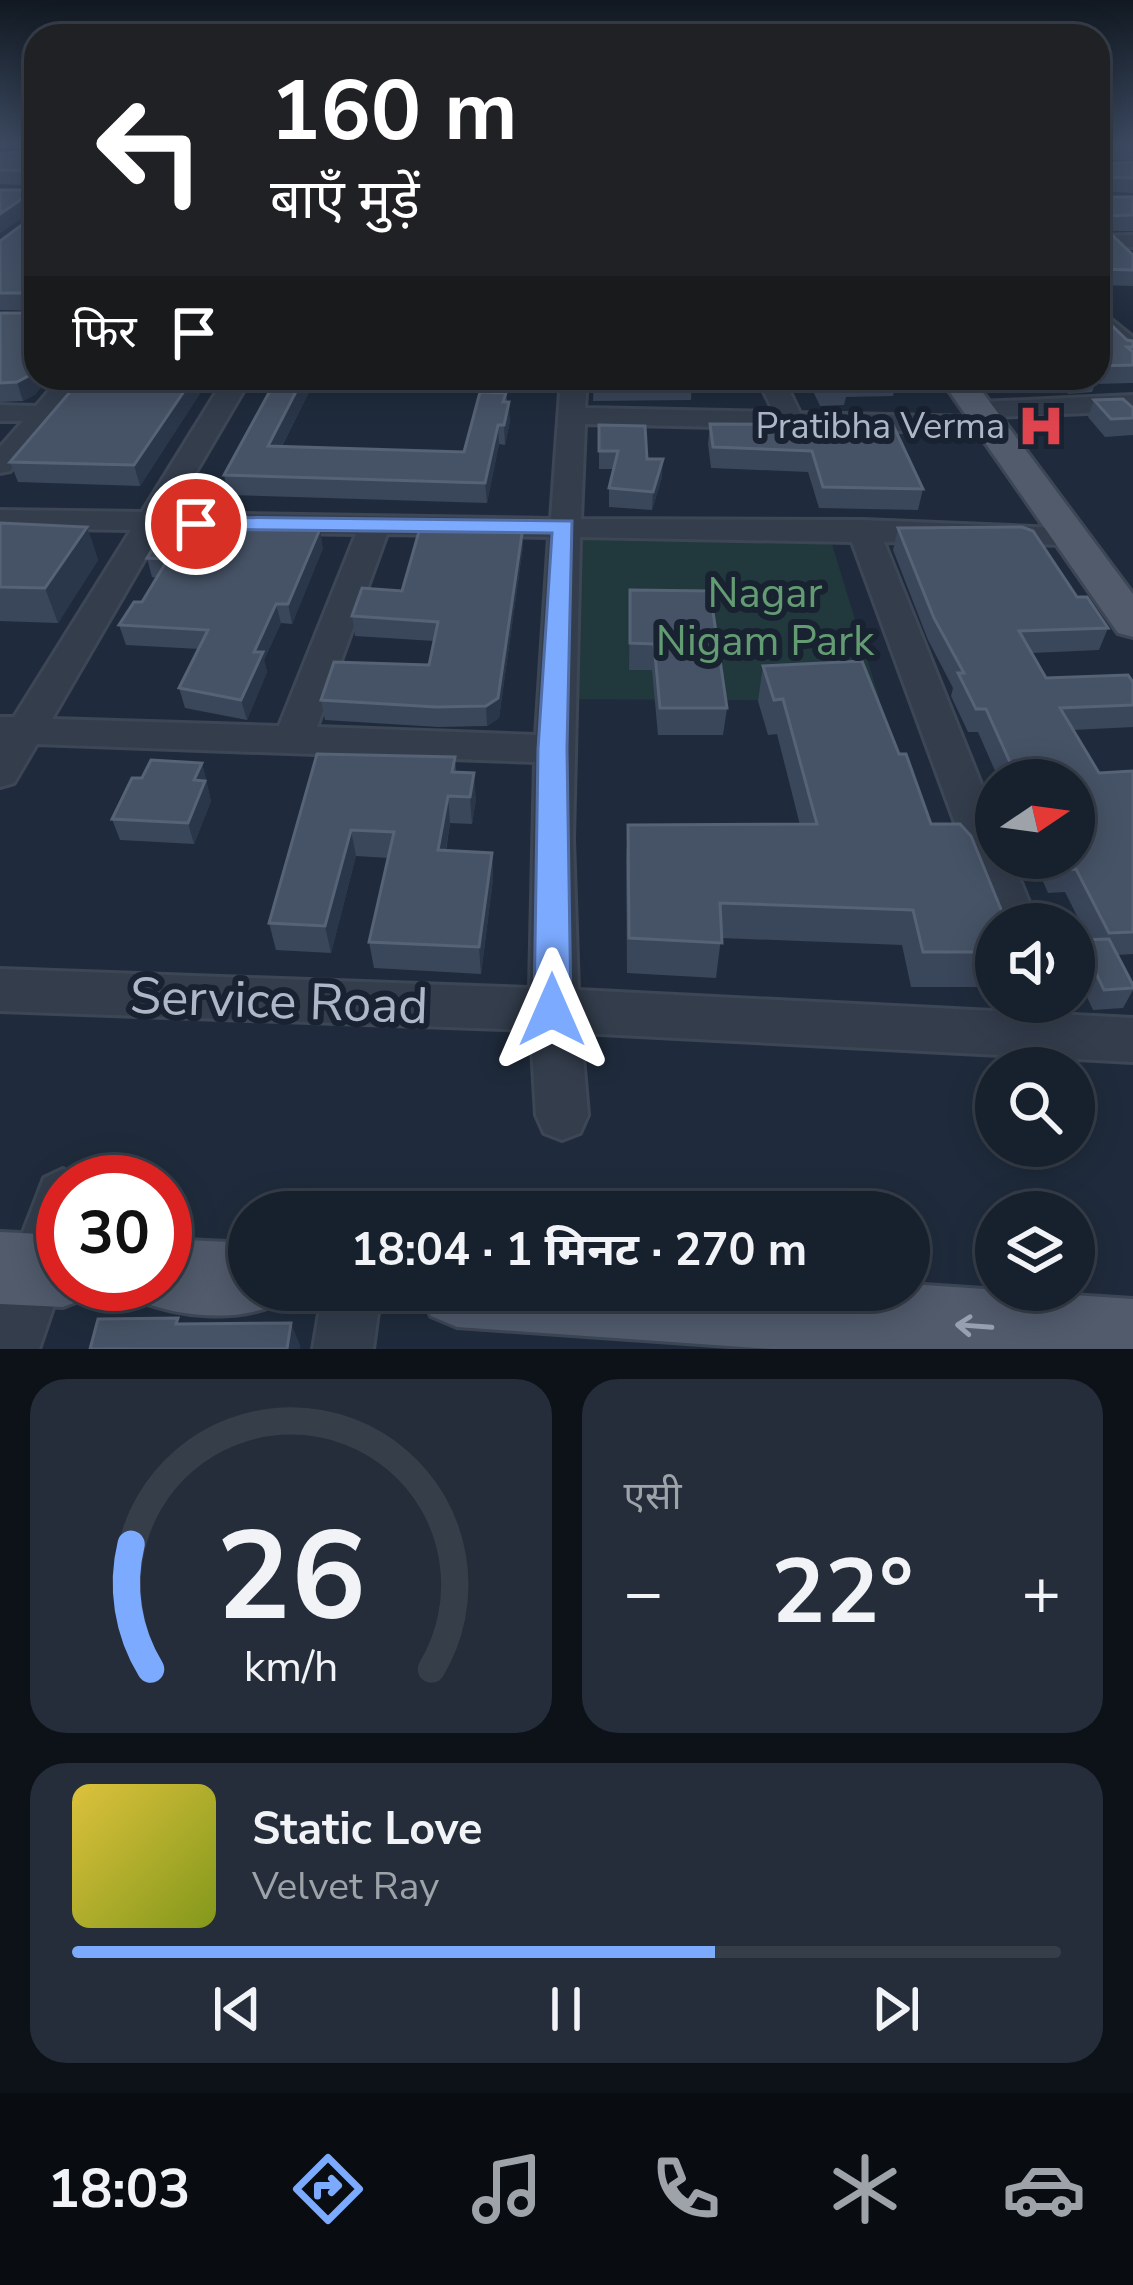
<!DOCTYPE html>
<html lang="hi">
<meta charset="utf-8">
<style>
:root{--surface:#17202d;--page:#242d39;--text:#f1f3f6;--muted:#9ea3aa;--line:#363e49;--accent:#7caaff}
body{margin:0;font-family:"Nunito Sans","Noto Sans Devanagari",sans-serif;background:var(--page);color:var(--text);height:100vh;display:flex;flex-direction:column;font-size:45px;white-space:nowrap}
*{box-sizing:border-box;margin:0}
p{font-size:39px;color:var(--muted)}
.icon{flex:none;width:66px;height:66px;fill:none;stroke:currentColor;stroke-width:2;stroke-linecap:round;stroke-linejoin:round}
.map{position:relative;height:1349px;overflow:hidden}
.side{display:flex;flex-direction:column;gap:30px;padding:30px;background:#0d1219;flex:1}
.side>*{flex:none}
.top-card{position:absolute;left:24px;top:24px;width:1086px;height:366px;border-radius:36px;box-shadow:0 6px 30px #0003,0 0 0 3px var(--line);background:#202124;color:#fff;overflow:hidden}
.needle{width:78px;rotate:77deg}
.fabs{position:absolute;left:975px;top:759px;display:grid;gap:24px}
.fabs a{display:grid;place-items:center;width:120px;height:120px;border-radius:50%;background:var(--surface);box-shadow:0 6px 30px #0003,0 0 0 3px var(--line);font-size:60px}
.speed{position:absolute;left:36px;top:1155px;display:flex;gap:24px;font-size:60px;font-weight:700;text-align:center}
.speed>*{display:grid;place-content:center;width:156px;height:156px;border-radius:50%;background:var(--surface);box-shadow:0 6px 30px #0003,0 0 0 3px var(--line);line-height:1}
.speed .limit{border:18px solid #d22;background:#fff;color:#111}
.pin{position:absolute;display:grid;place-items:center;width:102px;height:102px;color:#fff;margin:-51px;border:6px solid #fff;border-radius:50%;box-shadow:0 3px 12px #0007}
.me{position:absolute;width:132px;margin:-66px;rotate:0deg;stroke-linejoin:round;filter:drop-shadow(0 0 9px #0008)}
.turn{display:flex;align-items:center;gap:42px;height:252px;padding:0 48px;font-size:54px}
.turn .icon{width:156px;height:156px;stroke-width:2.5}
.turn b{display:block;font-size:84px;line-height:102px}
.then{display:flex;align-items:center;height:114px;padding:0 48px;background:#0003;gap:24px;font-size:45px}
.big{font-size:90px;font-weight:700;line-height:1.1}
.side .widget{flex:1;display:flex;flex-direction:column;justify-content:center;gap:18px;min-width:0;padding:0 42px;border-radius:36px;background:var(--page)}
.side .dial{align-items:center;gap:0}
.dial svg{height:312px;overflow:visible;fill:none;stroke:var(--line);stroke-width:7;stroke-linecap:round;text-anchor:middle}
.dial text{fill:var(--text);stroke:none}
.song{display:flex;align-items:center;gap:36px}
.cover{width:144px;height:144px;border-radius:18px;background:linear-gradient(135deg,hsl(50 70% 55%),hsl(70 70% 35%))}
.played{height:12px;border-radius:6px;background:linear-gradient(90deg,var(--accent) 65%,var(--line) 65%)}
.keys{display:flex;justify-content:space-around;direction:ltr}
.heat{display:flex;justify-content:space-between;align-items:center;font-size:66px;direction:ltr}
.side .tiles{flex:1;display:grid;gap:30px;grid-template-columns:1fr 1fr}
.widget:last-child{grid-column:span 2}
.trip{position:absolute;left:228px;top:1191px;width:702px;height:120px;border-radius:60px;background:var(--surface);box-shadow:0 6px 30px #0003,0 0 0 3px var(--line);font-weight:700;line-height:120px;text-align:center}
.menu{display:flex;height:192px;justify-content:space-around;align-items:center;background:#090d12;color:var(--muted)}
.menu .icon{width:84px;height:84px}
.menu .on{color:var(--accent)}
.menu b{font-size:54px;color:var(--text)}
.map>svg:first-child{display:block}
</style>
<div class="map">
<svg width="1133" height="1349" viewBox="0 0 1133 1349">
<rect width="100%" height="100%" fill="#1f2b3c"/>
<path fill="#21393d" d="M828,531l52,170 -340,-2 32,-160z"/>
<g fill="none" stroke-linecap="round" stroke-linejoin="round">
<defs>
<path id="minor" d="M1133,235v12l-35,1v-12z
M1098,309l35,28v20l-9,-2 -26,-26z
M60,378h27l-77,93 -10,2v-26l23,-26h-23v-16l36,1z
M225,378h26l-79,135 379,6 10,-141h26l-2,30 189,4 -17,-34h26l17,35 176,4 -8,-7 13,-8 152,-7v16l-140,6 12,8 -13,8 -407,-9 -4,95 282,1 219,9 4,7 -15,9 -187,-3 112,279v37h15l27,66h-42v7l-4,-7 -140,-382 -272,-5 -7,302 5,151 555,28v44l-552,-29 7,82 -8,18 -18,7 -18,-7 -8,-18 -5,-85 -531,-19v-42l530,19 5,-226 -498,-18 -23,39 -14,4v-70h14l117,-187 -131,-2v-18l142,2zM161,531l195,3 -77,192 -227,-7zM387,534l162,3 -13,198 -219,-8z
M63,1169l21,13h-21v97l-24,70h-39v-57l44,-114z
M323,1290h58l-8,59h-60z"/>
<path id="major" d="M940,378h32l161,216v43l-15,-4z
M0,1232l63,3v49h31l-5,13 -26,10 -63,-3z
M165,1239l84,4v47h32l-6,15c-41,17 -95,12 -136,-4l-7,-17h33z
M909,1284l224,15v50h-361l-315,-22 -26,-11 -11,-26h489z"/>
</defs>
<use href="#minor" stroke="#3d4655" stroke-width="6"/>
<use href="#major" stroke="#3d4655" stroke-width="6"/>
<use href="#minor" fill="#333d4c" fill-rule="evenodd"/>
<use href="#major" fill="#515b6c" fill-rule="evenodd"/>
</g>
<path fill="#3a465a" d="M0,144h36v250l-13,7 -23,1v-89h33v-2l-33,-1v-69l34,-25 1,-7 -35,24v-43h31l5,-4 -36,-2v-31l35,-1v-4h-35z
M1098,144h35v16h-34l3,4 31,-2v31l-35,-2z
M1098,193l5,4h30v34h-34l1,4 33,20v31l-35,-1z
M1098,320l29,20 6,1v42l-38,1 -3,8 -24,2 -14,-16h44z
M82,378h128l-70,108 -122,-4 -8,-20z
M277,378h39l-34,68 182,6 42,-59 4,28 -5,24 -6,-1 -12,59 -259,-8 -4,-20z
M594,378h98l-1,22 -98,1z
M807,378h101l-9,3 -3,10h-2l-1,5 -47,1 -2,8 -24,1z
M1094,400l39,8v27l-28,2 -17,-20z
M710,424l183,1 30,64 -5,21 -99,-2 -11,-36 -97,-4 -3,-24z
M599,425l48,34 15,18 -10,33 -43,-3v-19l5,-19h-15z
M0,523l87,4 11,33 -40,63 -58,-2z
M523,527v19l-24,172 -12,8 -49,1 -113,-7 -4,-20 108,-35 5,-24 -79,-5 -3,-20z
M898,528l179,69 31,31 -9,22 -67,3 14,25 87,4v45l-60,3 26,43 34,-2v183l-16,1 16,30v5l-10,18 -30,2 -19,-41v-17l6,-12h9l-24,-48 -17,1 -15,-35h41v-78h-75l-21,-48h-10l-17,-36 2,-8 -25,-48 -35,-90z
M323,548l-31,76 -11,-1 -17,37 3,12 -20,48 -62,-12 -6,-20 20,-39 -73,-4 -7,-20 23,-23 15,-24 -5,-1 -5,-19z
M630,590l97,118 -4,27h-65l-6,-65h-23z
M763,666l136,88 32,70 65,100v63h-85l-9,-42 -181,-7 -5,40 -89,-5 -1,-112 2,-36h172l-23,-91 -9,1 -10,-34z
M317,754l138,3 1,15 20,27 -4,25 -22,-1 -4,28 46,2 1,26 -12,95 -107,-6 -5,-26 19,-84 -32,-2 -25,97 -55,-3 -7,-27z
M202,763l9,38 -17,43 -74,-4 -8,-21 30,-41z"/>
<path fill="#2a3649" d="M32,192l4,16 -36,25v-19z
M36,368v10h13l-13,16 -13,7 -6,-19z
M193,378h17l-70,108 -6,-21z
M303,378h13l-44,87 -4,-19z
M509,402l1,19 -5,24 -1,-20z
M498,425l1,19 -12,59 -2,-20z
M663,459l-1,18 -10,33 1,-18z
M87,527l11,33 -40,63 -13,-35z
M523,527v19l-24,172 -12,8 -1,-20z
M320,529l3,19 -31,76 -4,-20z
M276,604l5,19 -17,37 3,12 -20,48 -6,-20 13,-48z
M202,763l9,38 -17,43 -6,-21 6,-43z
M474,773l2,26 -4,25 -2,-27z
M448,796l2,27 -9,54 -3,-27z
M351,830l5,26 -25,97 -6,-27z
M492,853l1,26 -12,95 -2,-27z
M291,1323l9,22v4h-13z"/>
<path fill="#465366" stroke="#566275" stroke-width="3" d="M36,144v224l-6,7 -13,7 -17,1v-70h33l1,-20h-34v-52l34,-25 2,-20 -4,-4 -32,22v-24h31l5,-4 -1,-15 -35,-1v-17l35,-1z
M1098,144h35v2h-31l-4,5z
M1098,158l4,6 31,-2v16l-31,-1 -4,16z
M1098,193l5,4h30v18l-30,1 -5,4 2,15 13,1 20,19v15l-35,-1z
M1098,320h8l21,20 6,1v6h-6l6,5v13l-35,1z
M82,378h111l-59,87 -124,-3z
M277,378h26l-35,68 196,6 16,-60 26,1 -3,9h6l-5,23h-6l-13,58 -261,-8z
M594,378h98v5l-98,1z
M818,378h78v1l-53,1 4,8 -24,1z
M1123,399l10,9v10l-22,1 -17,-19z
M710,424l183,1 30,64 -100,-2 -11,-36 -99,-4z
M599,425l46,1 2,33h16l-10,33 -44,-4 9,-37h-19z
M0,523l87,4 -42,61 -45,-1z
M168,524l152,5 -32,75h-12l-22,48h9l-22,48 -62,-12 29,-58 -89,-5 15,-23h8l26,-43 -21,-1z
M459,524l64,3 -25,171 -12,8 -50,1 -115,-7 13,-38 95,3 9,-43 -86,-6 10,-28 40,3 18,-63 37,1z
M1022,527l11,4 44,66h10l21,31 -89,3 27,47 82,-3 5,7v23l-73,3 39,65 34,-2v161l-24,1 -33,-64 -18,1 -5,-12h21v-78h-56l-32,-71h-10l-18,-36h6l-30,-55 -36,-90z
M630,590l80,1 17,117h-67l-6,-64 -24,-1z
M862,661l37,93h7l25,70h29l11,12 36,88h-11v28h-73l-10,-42 -193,-7 2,40 -93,-5 -1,-113 189,-1 -34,-125 -9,1 -11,-34z
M317,754l138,3 -3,15 22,1 -4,24 -22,-1 -10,54 54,3 -13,94 -110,-5 25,-110 -43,-2 -26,96 -56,-3z
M151,760l51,3 -8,17 11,1 -17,42 -76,-4 20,-41h10z
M1109,939l24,46v3l-29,2 -24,-50z
M178,1318l-2,6 115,-1 -4,26h-197l8,-30z"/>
<defs><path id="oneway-shaft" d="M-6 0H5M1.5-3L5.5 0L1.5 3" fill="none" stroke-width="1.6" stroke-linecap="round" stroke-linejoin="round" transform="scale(3)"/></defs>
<use stroke="#97a0b1" href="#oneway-shaft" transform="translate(974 1326) rotate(-176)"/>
<linearGradient id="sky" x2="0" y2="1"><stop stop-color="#111821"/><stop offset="0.43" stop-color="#3c4a61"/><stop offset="1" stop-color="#3c4a61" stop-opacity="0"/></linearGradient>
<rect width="1133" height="333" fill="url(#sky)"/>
<path fill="#7caaff" stroke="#516ea6" stroke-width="3" d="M196,517l376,4 -5,228 4,261 -6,12 -13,5 -13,-5 -5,-12 4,-261 14,-216 -364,-4 -4,-5z"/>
<defs>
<symbol id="hospital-bare" viewBox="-9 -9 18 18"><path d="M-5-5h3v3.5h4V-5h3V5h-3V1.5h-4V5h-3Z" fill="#e0444e" stroke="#192231" stroke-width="2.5" paint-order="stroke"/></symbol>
</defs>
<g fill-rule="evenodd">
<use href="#hospital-bare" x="1008" y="393" width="66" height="66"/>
</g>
<g text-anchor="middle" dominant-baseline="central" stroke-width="12" stroke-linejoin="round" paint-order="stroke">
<g font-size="36" fill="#aeb7c8" stroke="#192231" text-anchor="end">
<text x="1005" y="426">Pratibha Verma</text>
</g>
<g font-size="42" fill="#639b72" stroke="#192231">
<text x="765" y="593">Nagar<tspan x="765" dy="48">Nigam Park</tspan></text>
</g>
<g font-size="51" fill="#aeb7c8" stroke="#192231">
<text transform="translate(279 1001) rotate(2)">Service Road</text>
</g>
</g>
</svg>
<div class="fabs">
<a><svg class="needle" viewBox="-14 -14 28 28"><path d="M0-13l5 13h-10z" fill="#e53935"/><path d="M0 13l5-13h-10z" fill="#9ea3aa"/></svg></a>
<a><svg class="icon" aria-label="sound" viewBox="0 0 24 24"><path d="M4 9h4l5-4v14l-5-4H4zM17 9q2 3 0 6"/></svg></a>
<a><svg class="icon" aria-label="search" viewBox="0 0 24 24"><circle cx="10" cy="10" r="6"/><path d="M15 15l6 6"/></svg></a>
<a><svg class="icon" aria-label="layers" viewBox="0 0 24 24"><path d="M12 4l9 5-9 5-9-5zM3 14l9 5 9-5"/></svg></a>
</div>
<div class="speed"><div class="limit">30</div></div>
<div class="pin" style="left:196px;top:524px;background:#d93025"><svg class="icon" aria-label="arrive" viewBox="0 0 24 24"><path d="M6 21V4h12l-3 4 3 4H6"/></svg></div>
<svg class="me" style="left:552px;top:1010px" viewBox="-20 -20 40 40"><path d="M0-17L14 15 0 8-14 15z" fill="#7caaff" stroke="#fff" stroke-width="4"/></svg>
<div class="trip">18:04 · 1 मिनट · 270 m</div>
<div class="top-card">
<div class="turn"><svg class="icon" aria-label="left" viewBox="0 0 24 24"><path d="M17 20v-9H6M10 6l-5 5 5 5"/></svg><div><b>160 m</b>बाएँ मुड़ें</div></div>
<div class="then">फिर<svg class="icon" aria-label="arrive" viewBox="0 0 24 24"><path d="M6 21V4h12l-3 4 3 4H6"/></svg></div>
</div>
</div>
<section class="side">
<div class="tiles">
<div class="widget dial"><svg viewBox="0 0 100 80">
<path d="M14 69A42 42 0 1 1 86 69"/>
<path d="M14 69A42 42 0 0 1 9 37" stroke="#7caaff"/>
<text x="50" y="56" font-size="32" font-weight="700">26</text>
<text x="50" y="72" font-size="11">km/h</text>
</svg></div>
<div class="widget"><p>एसी</p>
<div class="heat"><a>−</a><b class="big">22°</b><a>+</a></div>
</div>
<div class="widget">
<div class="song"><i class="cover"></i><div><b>Static Love</b><p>Velvet Ray</p></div></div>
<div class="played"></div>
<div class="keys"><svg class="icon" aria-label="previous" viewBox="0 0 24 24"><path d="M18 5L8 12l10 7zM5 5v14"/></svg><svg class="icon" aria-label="pause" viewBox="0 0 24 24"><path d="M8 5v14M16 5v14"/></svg><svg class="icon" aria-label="next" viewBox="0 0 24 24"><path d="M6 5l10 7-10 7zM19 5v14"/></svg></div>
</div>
</div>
</section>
<nav class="menu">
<b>18:03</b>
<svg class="icon on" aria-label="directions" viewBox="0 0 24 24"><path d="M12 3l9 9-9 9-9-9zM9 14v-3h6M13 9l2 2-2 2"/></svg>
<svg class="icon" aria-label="music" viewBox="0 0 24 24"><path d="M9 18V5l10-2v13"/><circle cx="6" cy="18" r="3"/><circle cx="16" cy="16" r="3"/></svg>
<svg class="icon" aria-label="phone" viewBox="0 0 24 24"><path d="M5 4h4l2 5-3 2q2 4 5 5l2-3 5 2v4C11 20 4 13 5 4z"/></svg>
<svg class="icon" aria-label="climate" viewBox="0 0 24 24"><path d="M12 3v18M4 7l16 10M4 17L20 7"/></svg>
<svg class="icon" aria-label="car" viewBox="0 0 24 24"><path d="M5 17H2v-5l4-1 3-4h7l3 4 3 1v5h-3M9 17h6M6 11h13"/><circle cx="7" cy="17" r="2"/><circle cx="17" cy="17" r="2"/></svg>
</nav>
